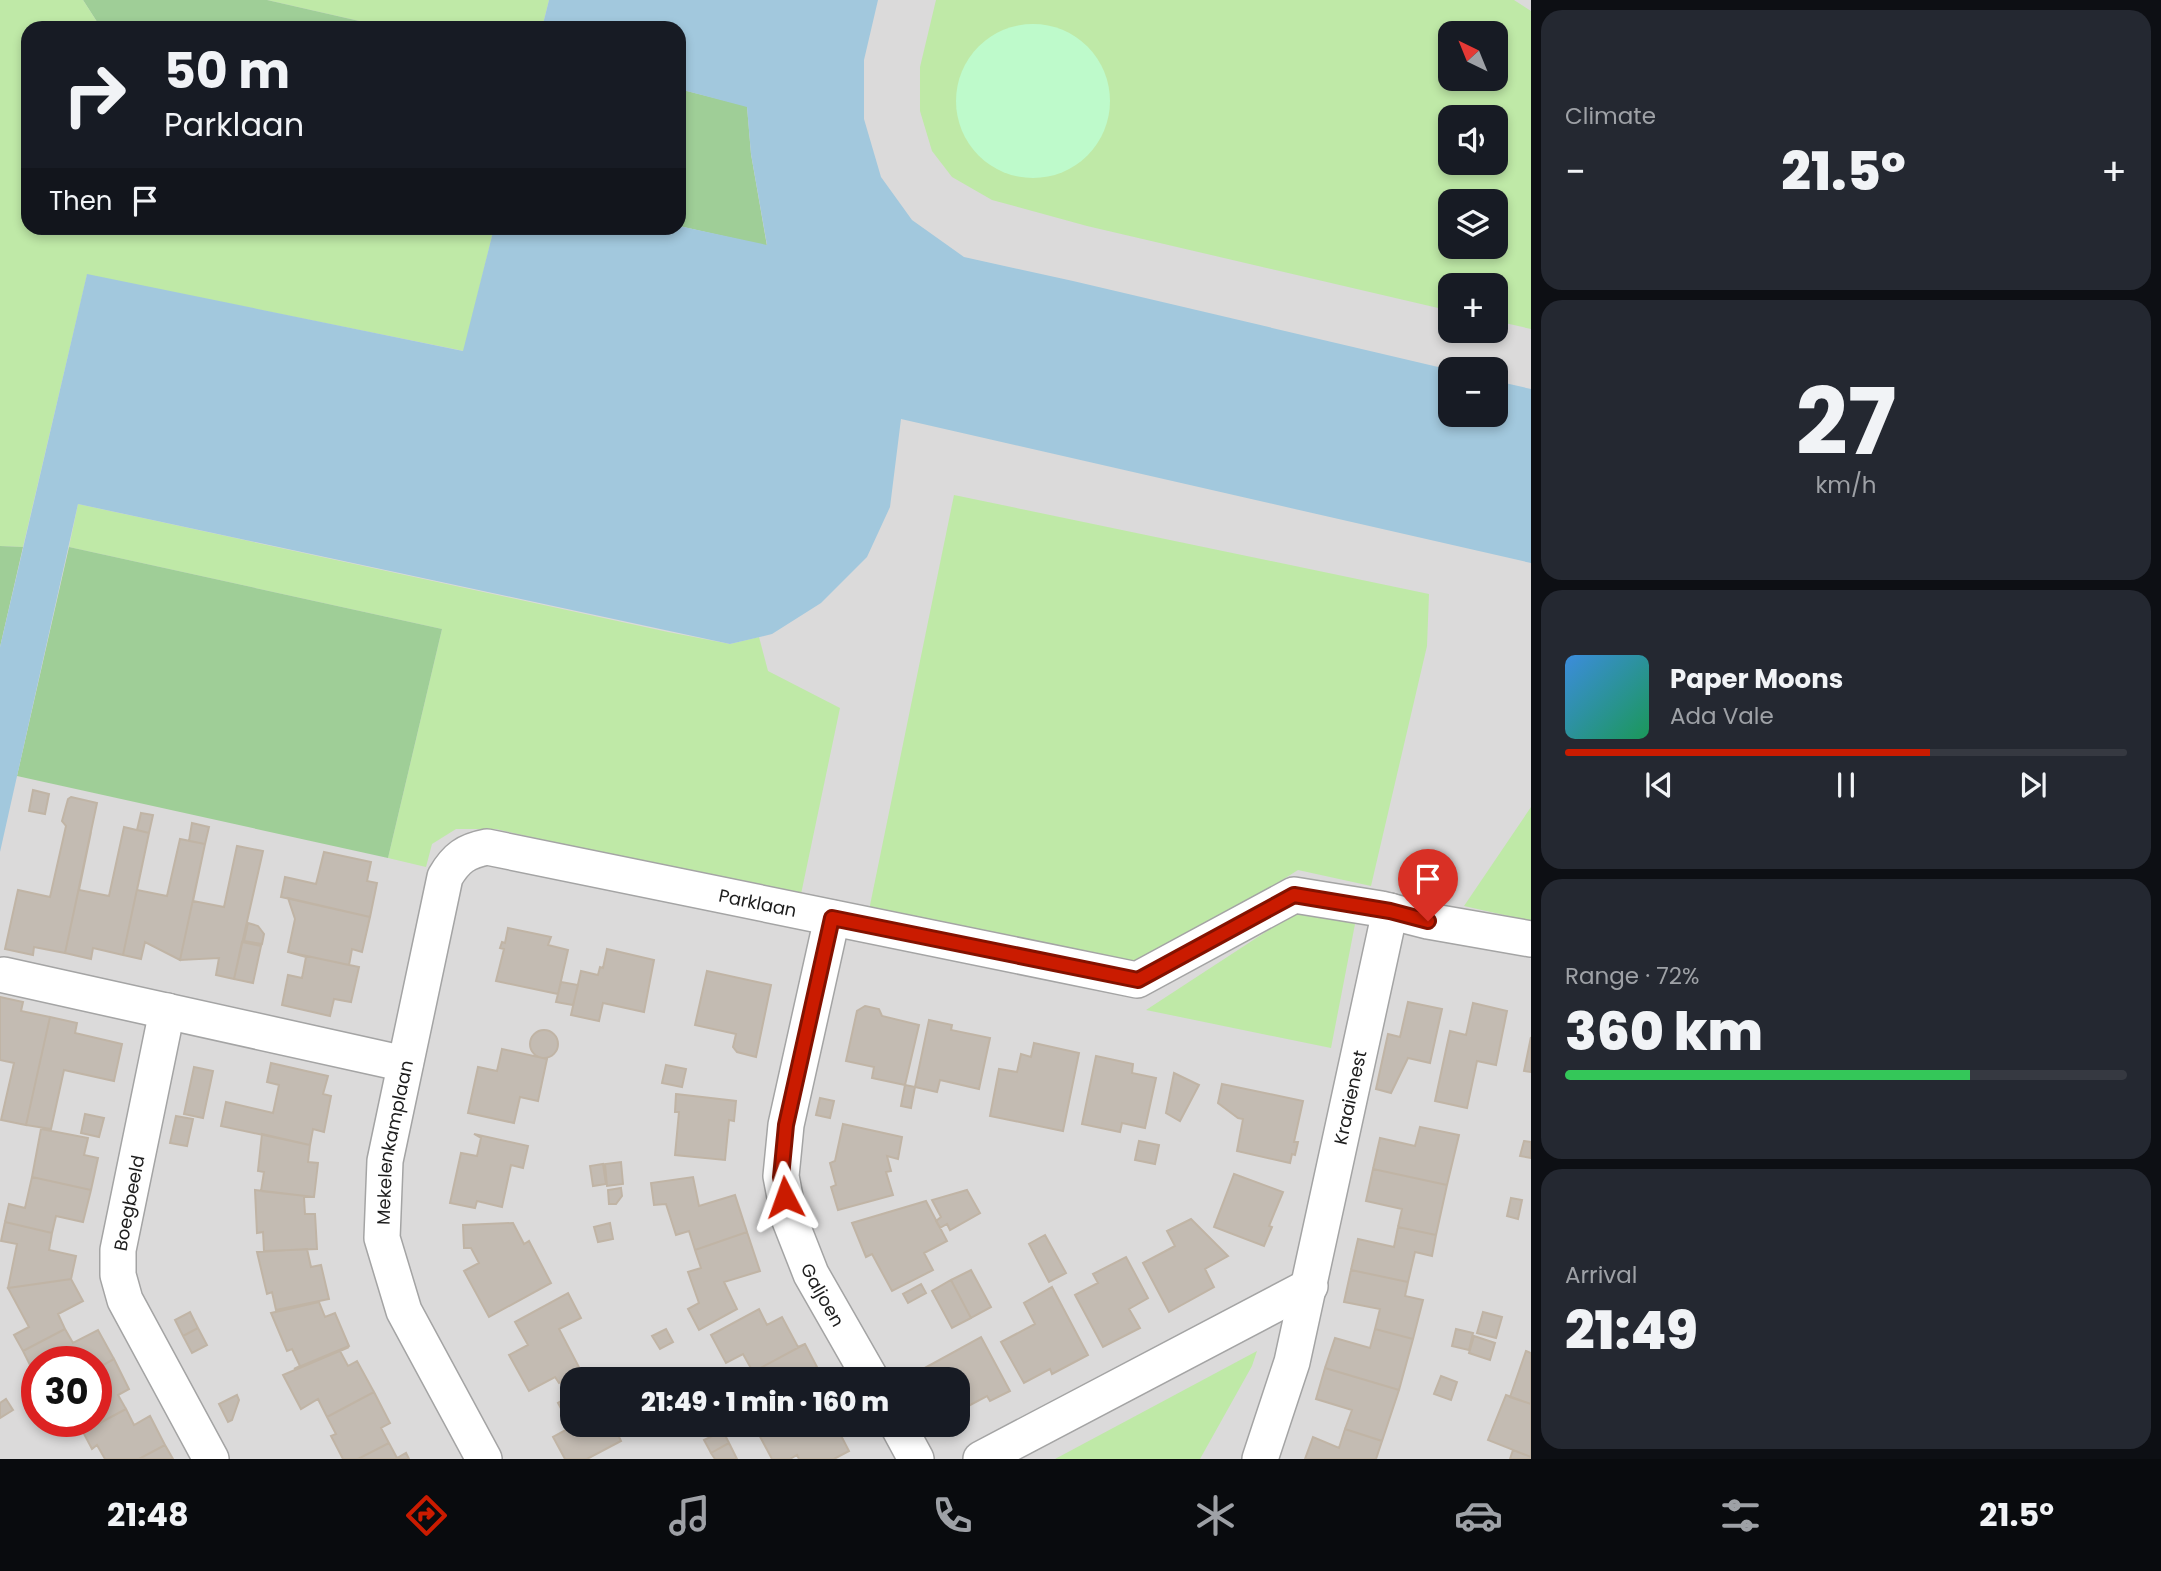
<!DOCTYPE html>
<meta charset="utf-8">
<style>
:root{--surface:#171b24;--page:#242831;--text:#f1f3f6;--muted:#9ea1a6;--line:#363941;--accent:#ca1b00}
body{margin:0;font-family:Poppins,sans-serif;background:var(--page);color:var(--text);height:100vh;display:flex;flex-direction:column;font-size:26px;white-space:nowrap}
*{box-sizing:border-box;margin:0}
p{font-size:23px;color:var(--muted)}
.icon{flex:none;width:38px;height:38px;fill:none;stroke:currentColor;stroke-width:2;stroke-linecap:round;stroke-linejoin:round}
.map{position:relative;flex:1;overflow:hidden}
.details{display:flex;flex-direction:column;gap:10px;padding:10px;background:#0d0f14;width:630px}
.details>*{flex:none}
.banner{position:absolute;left:21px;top:21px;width:665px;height:214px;border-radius:21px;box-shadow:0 4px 10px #0003;background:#171b24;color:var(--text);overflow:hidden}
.needle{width:46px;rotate:317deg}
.tools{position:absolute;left:1438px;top:21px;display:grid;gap:14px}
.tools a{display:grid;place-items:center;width:70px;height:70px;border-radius:14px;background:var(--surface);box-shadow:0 4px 10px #0003;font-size:35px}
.speed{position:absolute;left:21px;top:1346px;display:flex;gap:14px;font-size:35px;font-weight:700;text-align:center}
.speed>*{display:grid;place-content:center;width:91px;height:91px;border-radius:50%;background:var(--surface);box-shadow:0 4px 10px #0003;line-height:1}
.speed .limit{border:10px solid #d22;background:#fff;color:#111}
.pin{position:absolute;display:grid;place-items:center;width:60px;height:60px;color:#fff;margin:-72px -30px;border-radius:50% 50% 50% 0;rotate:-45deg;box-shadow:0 0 7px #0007}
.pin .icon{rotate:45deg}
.me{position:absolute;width:77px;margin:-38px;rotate:356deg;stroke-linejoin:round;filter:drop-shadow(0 0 5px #0008)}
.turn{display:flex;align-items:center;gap:24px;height:147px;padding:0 28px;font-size:32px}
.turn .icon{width:91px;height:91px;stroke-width:2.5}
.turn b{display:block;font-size:49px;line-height:60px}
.then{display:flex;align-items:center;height:66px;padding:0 28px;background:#0003;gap:14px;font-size:26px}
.big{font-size:52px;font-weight:800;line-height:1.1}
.details .widget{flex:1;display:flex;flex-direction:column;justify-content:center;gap:10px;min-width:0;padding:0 24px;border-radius:21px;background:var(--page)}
.details .dial{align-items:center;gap:0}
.dial b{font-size:91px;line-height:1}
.song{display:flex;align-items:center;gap:21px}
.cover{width:84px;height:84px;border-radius:10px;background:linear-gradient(135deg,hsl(210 70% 55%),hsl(150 70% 35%))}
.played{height:7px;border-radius:4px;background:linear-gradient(90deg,var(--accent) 65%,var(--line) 65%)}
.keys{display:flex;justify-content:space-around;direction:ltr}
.heat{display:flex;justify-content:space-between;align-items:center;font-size:38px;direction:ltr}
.charge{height:10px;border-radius:5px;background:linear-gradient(90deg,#34c759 72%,var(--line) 0)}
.trip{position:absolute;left:560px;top:1367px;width:410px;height:70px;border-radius:21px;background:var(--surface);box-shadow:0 4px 10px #0003;font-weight:800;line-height:70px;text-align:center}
.menu{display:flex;height:112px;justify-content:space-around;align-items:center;background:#090b0e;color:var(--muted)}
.menu .icon{width:49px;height:49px}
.menu .on{color:var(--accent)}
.menu b{font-size:32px;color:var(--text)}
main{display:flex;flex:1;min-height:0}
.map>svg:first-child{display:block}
</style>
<main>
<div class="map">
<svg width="1531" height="1459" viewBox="0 0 1531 1459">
<rect width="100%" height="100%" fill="#eeece2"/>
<path fill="#dbdada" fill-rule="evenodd" d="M145,0h1386v1459h-1531v-1048l62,-183h617v-200h-545zM1451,33h45v46h-45zM1451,117h45v46h-45zM1451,201h45v46h-45zM1451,285h45v46h-45zM1451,369h45v46h-45zM37,1362h59v59h-59zM572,1379h385v45h-385z"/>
<path fill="#bfe9a7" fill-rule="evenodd" d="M0,0h83l18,28h-73v200h466l-30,123 -377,-76 -64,272 -23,-1z
M267,0h282l-7,28h-152z
M936,0h578l17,11v318l-35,-8v-36h-45v26l-364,-85 -95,-26 -40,-23 -20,-26 -12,-40v-44zM1451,33h45v46h-45zM1451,117h45v46h-45zM1451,201h45v46h-45z
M954,495l475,99 -2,52 -56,240 -73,-16 -155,98 -275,-53z
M78,504l590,128 62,12 29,-7 9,34 72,37 -40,191 -304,-70h-40l-24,15 -6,23 -38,-9 54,-229 -373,-82z
M1531,807v114l-67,-15z
M1296,912l60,7 -25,129 -185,-38z
M1257,1351l-5,15 -52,93h-145z"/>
<path fill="#9fce97" d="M83,0h184l123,28h-289z
M679,89l68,17 4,48 16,92 -88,-20z
M0,546l23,1 -23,100z
M69,547l373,82 -54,229 -371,-82z"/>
<path fill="#befacb" d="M956 101a77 77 0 1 1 154 0a77 77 0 1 1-154 0Z"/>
<path fill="#a2c8dd" d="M549,0h329l-14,60v59l17,58 31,43 52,37 109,24 378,89v45h45v-34l35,8v174l-630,-144 -11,88 -23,50 -46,46 -49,31 -42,10 -652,-140 -78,348v-205l87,-373 376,77 31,-123h185v-2l88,19 -16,-91 -4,-47 -68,-18v-61h-137z"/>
<path fill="#c3bbb2" stroke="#c0b4a5" stroke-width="2" d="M33,790l16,4 -4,20 -16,-3z
M71,797l26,6 -32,150 -31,-6 -1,8 -28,-6 13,-59 32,7 16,-71 -4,-5 6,-22z
M141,813l12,2 -4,18 -12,-3z
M192,823l17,4 -4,17 -16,-3z
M124,827l25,6 -26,122 -30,-7 -2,11 -26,-6 26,-121 -12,58 30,6z
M149,833l-12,57 30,6 13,-57 25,5 -25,116 -35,-18 -4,17 -18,-4z
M205,844l-12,57 31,6 13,-61 26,5 -29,128 -18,-4 3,-17 -39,2z
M324,852l47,10 -4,19 10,2 -7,34 -89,-20 4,-20 31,7z
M288,898l82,19 -8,35 -10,-3 -3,16 -61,-13 7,-33z
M248,923l10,3 6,8 -2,10 -18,-3z
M508,928l43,9 -3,8 20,5 -10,44 -62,-13 8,-32 -4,-1 2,-6 3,1z
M242,942l19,4 -8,37 -19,-4z
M607,949l47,11 -10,52 -41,-9 -4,18 -28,-6 10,-44 17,4 2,-8 3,1z
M288,952l71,15 -8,35 -17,-3 -4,17 -48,-11 6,-30 14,3 4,-21z
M707,971l64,14 -15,72 -19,-5 -4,-5 3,-13 -41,-9z
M561,982l17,3 -5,20 -17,-3z
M0,997l23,5 -2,9 29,6 -24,108 -25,-5 13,-57 -14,-3z
M1408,1002l34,7 -12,54 -22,-5 -17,35 -15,-4 12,-55 12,3z
M1473,1003l34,8 -11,54 -19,-4 -10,47 -32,-7 15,-70 16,4z
M865,1006l14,3 3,7 37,9 -14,60 -33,-7 2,-11 -28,-6 11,-50z
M50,1017l27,6 -2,10 47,11 -8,37 -50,-11 -13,59 -25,-4z
M929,1020l23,5 -1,5 39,8 -11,51 -39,-9 -3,12 -22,-5z
M530 1044a14 14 0 1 1 28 0a14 14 0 1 1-28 0Z
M1531,1037v35l-7,-1z
M1034,1043l45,10 -16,78 -73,-15 9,-47 18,3 4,-18 10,3z
M502,1049l45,10 -9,42 -18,-4 -6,26 -46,-10 10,-46 19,4z
M1096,1056l37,8 -1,9 24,5 -11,50 -23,-5 -2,9 -38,-8z
M271,1063l57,13 -5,18 8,2 -7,36 -11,-3 -3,16 -89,-19 5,-24 47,11 6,-28 -12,-3z
M666,1065l20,4 -4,18 -20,-4z
M194,1067l19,4 -10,47 -19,-4z
M1174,1073l25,12 -19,36 -14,-8z
M1222,1084l81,17 -9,41h4l-3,13 -3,-1 -2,9 -53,-12 6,-32 -5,-1 -20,-15z
M905,1085l10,2 -4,21 -10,-2z
M676,1094l60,7 -2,20 -5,-1 -4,40 -50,-5 4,-43h-4z
M820,1098l14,3 -4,17 -14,-3z
M85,1114l19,4 -5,19 -18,-4z
M176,1116l17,3 -6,27 -17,-3z
M843,1124l59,13 -4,22 -11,-3 4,15 -5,1 7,23 -55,15 -7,-23 5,-2 -6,-22 5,-2z
M1420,1127l39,8 -12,50 -74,-16 7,-31 35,8z
M41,1129l47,9 -4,17 14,3 -7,32 -59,-13z
M262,1134l48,11 -2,17 10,1 -4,34 -53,-6 3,-19 -6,-1z
M474,1134l54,12 -5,22 -12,-3 -9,42 -25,-6 -2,7 -25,-5 11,-50 16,3 4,-18z
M1139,1141l20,4 -4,19 -20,-4z
M1524,1141l7,1v16l-11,-2z
M621,1162l2,22 -16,2 -2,-22z
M603,1164l3,20 -13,2 -3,-20z
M1373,1169l74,16 -11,50 -38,-8 4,-18 -36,-8z
M1234,1174l49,18 -14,34 3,1 -8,19 -50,-19z
M32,1177l59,13 -8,32 -27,-6 -4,17 -47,-11 4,-18 16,4z
M693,1177l6,29 36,-11 12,37 -52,18 -6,-19 -13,4 -10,-31 -12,1 -3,-22z
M621,1188l1,8 -6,8h-7l-1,-14z
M255,1190l59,7h-10l1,17h10l2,35 -53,2 -1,-19 -6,1z
M967,1190l13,23 -30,17 -3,-6 -7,4 -4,-7 5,-4 -9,-17z
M1511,1198l11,2 -4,19 -11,-3z
M926,1201l21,40 -23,12 9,17 -41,21 -20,-37 -6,3 -14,-34z
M1191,1219l37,37 -23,13 9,18 -45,25 -26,-49 32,-17 -8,-15z
M5,1222l47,11 -3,17 27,6 -5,23 -63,9 9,-44 -16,-3z
M513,1223l11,21 5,-3 22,42 -62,34 -25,-46 15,-8 -8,-15h-7l-1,-23z
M610,1223l3,16 -15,3 -4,-15z
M1398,1227l38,8 -4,21 -17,-4 -7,30 -57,-12 7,-31 36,8z
M747,1232l13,39 -36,11 13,27 -38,21 -11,-21 11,-6 -11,-31 13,-4 -6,-18z
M1045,1235l21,38 -17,9 -20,-38z
M307,1249l4,18 10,-2 8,34 -53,11 -4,-18 -5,2 -10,-42z
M1126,1257l22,41 -19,11 11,19 -37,19 -28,-52 23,-12 -5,-9z
M971,1270l20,37 -20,11 -20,-38z
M1351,1270l57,12 -3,14 18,4 -10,39 -38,-10 5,-20 -36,-7z
M71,1279l12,22 -25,13 7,15 -42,22 -9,-16 15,-8 -21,-39z
M951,1280l20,38 -19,10 -20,-37z
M921,1284l5,9 -18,10 -5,-9z
M1052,1287l36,68 -36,19 -2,-5 -26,14 -23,-41 34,-18 -11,-21z
M568,1293l13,25 -22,11 22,42 -22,12 -4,-6 -26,14 -20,-36 19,-10 -13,-23z
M319,1302l6,15 10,-4 14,33 -55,23 6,-3 -8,-17 -5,2 -16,-38z
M759,1309l8,16 15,-8 16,30 7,-3 -52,28 -10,-18 -17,9 -15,-28z
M190,1312l8,16 -15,8 -8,-16z
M1483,1312l19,5 -6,21 -19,-5z
M198,1328l9,17 -15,8 -9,-17z
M65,1329l8,14 25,-13 16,29 -18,10v-7h-49l-1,-2 -9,2v3l-6,2 -8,-16z
M666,1329l7,13 -13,7 -8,-13z
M1375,1329l38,10 -14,51 -74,-22 10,-30 35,10z
M1456,1329l17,4 -4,17 -17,-4z
M1474,1336l21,7 -5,17 -21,-7z
M981,1337l29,54 -20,10 -3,-5 -30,16v-33h-32l-4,-9z
M805,1344l12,23 -7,3 4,8 -58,1 -3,-7z
M349,1347l-9,4 8,15 9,-5 17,31 -47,25 -9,-18 -17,10 -18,-34z
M1526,1351l5,2v51l-21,-7z
M114,1359l15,30 -11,6 8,14 -43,23 -6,-11h19v-52z
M1325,1368l74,22 -17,51 -37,-12 7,-19 -36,-11z
M1441,1376l16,6 -6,18 -17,-6z
M374,1392l16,31 -9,5 8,15 -31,16h-15l-12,-23 5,-2 -9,-17z
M237,1395l2,5 -7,20 -4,2 -9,-18z
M572,1395v29h41l8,17 -34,18h-22l-12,-22 18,-10 -13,-24z
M1506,1395l25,9v53l-43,-17z
M6,1399l7,11 -13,8v-15z
M126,1409l8,16 16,-9 15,29 -26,14h-34l-8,-14 -5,4 -9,-17z
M764,1424h71l14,27 -15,8h-35l-2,-4 -7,4h-18l-16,-30z
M1345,1429l37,12 -6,18h-71l8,-22 26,11z
M723,1431l6,12 -18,10 -7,-13z
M389,1443l8,15 9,-5 3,6h-51z
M729,1443l8,16h-22l-4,-6z
M165,1445l8,14h-34z
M1513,1450l18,7v2h-21z"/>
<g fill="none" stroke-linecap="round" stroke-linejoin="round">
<defs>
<g id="street">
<path id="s1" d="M832,918l-46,207 -5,51 8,42 22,56 60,105"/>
<path d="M4,975l401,89"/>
<path d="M167,1011l-49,239v25l7,25 86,159"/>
<path d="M897,1424l19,35"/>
<path id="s2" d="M484,1459l-80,-148 -22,-73 3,-77 60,-284c11,-19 21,-26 42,-30l650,133 157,-85 87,14 47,12 103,18"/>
<path d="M981,1459l329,-173"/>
<path id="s3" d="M1260,1459l32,-97 98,-451"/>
</g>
</defs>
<use href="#street" stroke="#a4a4a4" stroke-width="38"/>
<use href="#street" stroke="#fff" stroke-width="35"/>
</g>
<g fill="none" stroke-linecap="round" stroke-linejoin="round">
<defs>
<path id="route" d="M785,1197l-4,-20 5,-52 46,-207 306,62 156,-85 96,16 38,10"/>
</defs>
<use href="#route" stroke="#831200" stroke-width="18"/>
<use href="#route" stroke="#ca1b00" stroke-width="12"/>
</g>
<g text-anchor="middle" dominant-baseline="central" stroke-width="7" stroke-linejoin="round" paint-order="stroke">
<g font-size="18" fill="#1d1d1d" stroke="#fff">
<text stroke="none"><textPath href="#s2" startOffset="942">Parklaan</textPath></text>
<text stroke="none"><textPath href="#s3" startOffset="373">Kraaienest</textPath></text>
<text stroke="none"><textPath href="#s2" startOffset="341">Mekelenkamplaan</textPath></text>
<text transform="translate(129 1203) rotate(-79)">Boegbeeld</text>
<text stroke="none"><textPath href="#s1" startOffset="390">Galjoen</textPath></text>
</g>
</g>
</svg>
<div class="tools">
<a><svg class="needle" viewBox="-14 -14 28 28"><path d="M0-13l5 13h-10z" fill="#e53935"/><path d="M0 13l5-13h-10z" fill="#9ea1a6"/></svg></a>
<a><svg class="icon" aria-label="sound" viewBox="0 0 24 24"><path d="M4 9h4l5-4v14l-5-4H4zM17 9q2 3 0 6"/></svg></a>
<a><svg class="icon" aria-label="layers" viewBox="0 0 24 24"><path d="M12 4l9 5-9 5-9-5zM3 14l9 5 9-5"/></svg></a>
<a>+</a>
<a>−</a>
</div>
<div class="speed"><div class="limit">30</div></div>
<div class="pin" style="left:1428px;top:921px;background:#d93025"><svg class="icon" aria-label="arrive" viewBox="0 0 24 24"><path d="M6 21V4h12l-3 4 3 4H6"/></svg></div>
<svg class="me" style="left:785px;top:1197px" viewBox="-20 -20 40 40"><path d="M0-17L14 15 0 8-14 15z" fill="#ca1b00" stroke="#fff" stroke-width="4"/></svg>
<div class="trip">21:49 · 1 min · 160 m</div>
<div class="banner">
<div class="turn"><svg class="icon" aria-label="right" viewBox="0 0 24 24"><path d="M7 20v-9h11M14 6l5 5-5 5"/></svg><div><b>50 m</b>Parklaan</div></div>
<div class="then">Then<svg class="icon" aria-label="arrive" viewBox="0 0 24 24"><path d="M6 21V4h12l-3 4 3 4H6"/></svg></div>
</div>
</div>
<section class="details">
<div class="widget"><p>Climate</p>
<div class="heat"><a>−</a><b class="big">21.5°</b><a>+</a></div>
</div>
<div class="widget dial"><b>27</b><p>km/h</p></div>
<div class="widget">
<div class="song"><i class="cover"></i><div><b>Paper Moons</b><p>Ada Vale</p></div></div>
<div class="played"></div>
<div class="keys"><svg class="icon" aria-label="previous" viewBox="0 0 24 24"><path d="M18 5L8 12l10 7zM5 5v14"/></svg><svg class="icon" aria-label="pause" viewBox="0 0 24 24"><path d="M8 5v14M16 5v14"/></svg><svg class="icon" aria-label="next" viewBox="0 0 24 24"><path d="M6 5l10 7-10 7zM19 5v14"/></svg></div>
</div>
<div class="widget"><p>Range · 72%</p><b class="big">360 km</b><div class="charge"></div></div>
<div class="widget"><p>Arrival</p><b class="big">21:49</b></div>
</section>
</main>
<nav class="menu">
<b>21:48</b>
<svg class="icon on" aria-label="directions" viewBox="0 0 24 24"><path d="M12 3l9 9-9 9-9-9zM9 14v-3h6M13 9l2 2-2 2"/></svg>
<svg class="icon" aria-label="music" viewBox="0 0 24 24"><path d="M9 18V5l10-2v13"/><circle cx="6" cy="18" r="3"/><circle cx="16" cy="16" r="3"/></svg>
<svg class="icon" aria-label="phone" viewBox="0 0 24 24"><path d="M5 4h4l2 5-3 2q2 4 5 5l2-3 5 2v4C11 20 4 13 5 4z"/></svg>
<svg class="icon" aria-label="climate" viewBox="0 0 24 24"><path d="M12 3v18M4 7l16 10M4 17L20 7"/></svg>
<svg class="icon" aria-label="car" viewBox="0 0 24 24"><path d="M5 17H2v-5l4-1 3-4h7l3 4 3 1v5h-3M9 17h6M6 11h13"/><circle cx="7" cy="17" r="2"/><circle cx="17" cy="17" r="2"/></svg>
<svg class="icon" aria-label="filters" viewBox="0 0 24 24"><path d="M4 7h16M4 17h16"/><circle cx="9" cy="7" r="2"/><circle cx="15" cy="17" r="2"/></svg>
<b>21.5°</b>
</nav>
